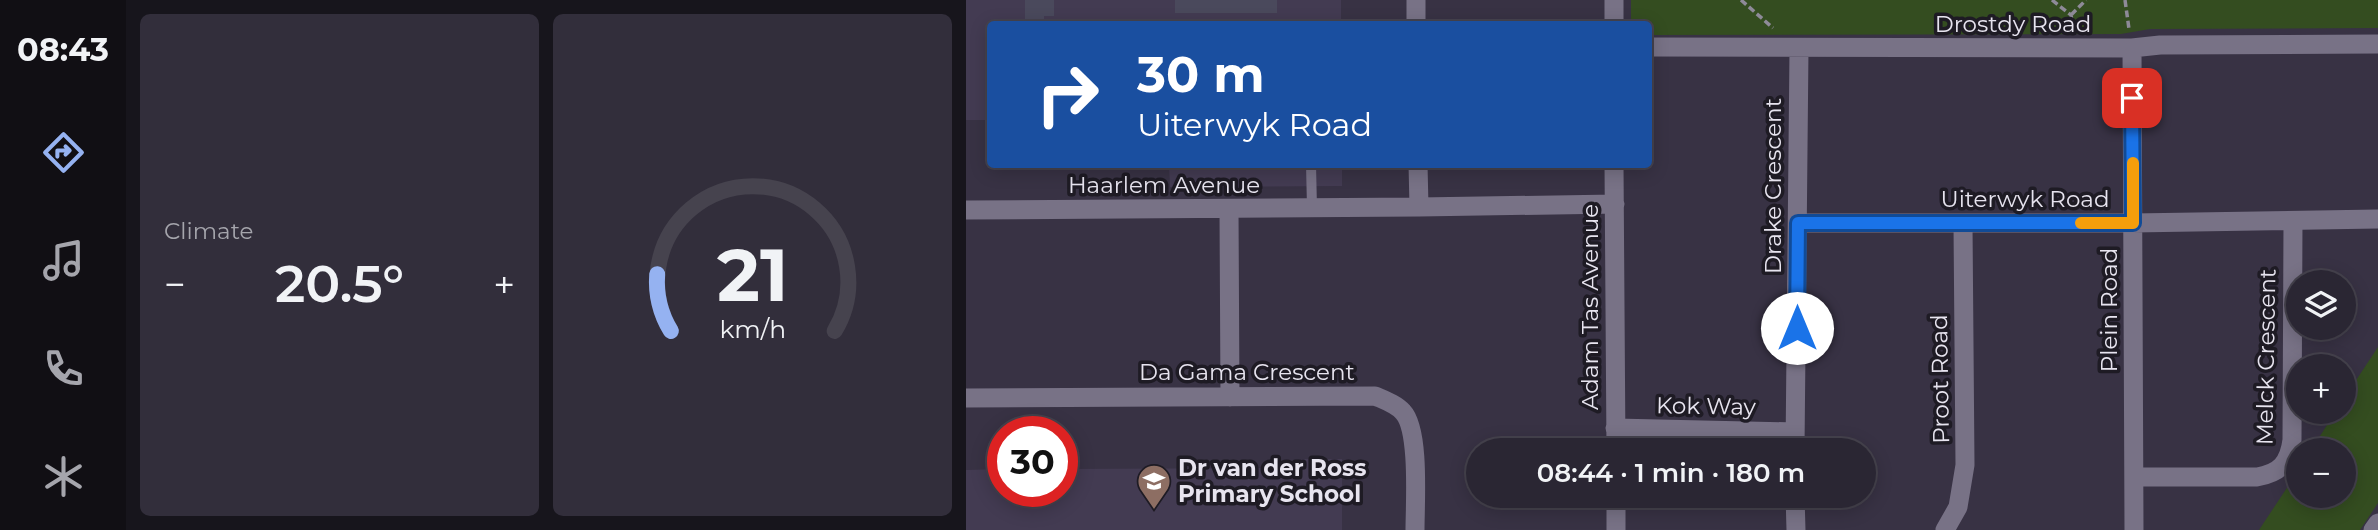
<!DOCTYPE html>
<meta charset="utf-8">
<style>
:root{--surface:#2a2633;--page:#322e3b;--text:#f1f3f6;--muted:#a5a5ac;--line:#46434e;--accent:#95b2f1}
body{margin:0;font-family:Montserrat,sans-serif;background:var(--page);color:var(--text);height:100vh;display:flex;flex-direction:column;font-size:26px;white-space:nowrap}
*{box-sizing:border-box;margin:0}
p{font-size:23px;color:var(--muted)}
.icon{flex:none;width:38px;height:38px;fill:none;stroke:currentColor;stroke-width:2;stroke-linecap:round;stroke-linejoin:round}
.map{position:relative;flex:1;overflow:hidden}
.panel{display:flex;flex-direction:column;gap:14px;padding:14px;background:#17151c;width:840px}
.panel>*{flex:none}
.banner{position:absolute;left:21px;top:21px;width:665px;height:147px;border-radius:7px;box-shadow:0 4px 18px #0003,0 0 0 2px var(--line);background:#1a4fa0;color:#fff;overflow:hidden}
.tools{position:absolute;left:1320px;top:270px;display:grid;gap:14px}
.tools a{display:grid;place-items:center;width:70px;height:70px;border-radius:50%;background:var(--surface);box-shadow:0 4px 18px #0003,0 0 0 2px var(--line);font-size:35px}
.speed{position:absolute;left:21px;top:416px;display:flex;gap:14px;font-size:35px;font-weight:700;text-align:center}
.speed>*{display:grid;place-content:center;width:91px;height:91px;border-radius:50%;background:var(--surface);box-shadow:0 4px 18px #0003,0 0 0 2px var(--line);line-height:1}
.speed .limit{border:10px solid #d22;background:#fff;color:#111}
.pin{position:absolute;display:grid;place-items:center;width:60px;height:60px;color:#fff;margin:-30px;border-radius:14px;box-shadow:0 4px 10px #0006}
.me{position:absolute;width:77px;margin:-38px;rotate:0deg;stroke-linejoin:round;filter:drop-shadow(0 0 5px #0008)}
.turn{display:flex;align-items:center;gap:24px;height:147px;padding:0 35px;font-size:32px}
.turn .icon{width:91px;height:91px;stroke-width:2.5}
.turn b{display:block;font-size:49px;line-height:60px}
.big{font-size:52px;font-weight:600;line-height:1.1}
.panel .tile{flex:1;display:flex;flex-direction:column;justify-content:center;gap:10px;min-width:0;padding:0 24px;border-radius:10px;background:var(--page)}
.panel .dial{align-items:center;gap:0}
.dial svg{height:182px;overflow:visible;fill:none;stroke:var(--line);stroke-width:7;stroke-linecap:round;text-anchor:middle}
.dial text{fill:var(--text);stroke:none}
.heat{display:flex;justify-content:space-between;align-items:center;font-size:38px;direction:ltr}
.panel .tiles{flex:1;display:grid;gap:14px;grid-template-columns:repeat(2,1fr)}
.trip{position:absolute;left:500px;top:438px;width:410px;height:70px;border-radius:35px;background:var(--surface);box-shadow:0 4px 18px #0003,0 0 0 2px var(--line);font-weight:600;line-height:70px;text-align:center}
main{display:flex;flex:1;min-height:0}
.menu{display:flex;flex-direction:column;width:126px;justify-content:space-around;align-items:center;background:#110f14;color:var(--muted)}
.menu .icon{width:49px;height:49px}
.menu .active{color:var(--accent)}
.menu b{font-size:32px;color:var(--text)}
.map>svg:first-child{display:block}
</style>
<main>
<nav class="menu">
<b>08:43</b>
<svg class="icon active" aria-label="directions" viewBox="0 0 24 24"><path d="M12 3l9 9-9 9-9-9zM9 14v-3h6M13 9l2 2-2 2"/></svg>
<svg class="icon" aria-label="music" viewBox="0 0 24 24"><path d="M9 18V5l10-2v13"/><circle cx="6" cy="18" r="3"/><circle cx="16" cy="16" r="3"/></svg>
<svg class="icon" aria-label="phone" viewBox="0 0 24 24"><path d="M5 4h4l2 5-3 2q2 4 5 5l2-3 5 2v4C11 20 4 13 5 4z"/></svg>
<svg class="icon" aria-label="climate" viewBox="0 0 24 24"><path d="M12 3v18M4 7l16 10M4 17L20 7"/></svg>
</nav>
<section class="panel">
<div class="tiles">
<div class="tile"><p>Climate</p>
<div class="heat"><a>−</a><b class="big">20.5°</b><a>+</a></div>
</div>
<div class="tile dial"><svg viewBox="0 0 100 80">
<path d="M14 69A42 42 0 1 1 86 69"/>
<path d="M14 69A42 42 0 0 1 8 44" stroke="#95b2f1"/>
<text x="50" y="56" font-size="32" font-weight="700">21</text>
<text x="50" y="72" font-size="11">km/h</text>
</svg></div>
</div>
</section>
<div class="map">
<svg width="1412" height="530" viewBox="0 0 1412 530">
<rect width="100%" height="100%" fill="#383244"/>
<path fill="#433b52" d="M0,0h375v24h-351v96h-24z
M203,165h173v21l-172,1z
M335,459h41v71h-376v-60l37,-1v23h59v-23l239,-1z"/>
<path fill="#344d20" d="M665,0h747v28l-228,1 -29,5 -472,1 -1,-11h-14l-3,-4z
M1412,347v156l-18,27h-101l39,-59v24h45v-45h-32l25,-39h7v-11z"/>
<path fill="#4a495c" d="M59,0h29v16h-10v8h-19z
M209,0h102v13h-102z"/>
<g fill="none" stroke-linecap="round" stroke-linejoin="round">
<path stroke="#8e8a98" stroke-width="3.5" stroke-dasharray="7 3.5" stroke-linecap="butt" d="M775,0l32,28
M1086,0l19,15 2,14
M1159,0l4,29
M1105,15l15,-15"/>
<path stroke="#787286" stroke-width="10" d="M345,164l1,44"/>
<path stroke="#787286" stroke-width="19" d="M450,0v24
M648,0v24
M682,47l484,1 28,-3 218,-1
M1166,48l2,482
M452,164l1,43
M648,164l2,286
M263,209l1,188
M0,210l453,-3 196,-3
M832,223h335l245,-4
M0,398l409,-2c9,4 21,8 28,16 17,18 12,92 12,118
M649,428l180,4
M829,450l4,-401
M1168,477h123c23,-4 32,-14 35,-37l1,-218
M650,495v35
M829,495l1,35
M979,530l13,-23 7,-42 -2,-241
M1407,530l5,-7"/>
</g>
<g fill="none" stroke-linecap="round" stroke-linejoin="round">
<defs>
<path id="route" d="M831,328l1,-105h335l-1,-125"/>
</defs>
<use href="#route" stroke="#114b97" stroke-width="18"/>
<use href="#route" stroke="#1a73e8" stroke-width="12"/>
<path stroke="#f59e0b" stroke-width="12" d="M1115,223h52v-60"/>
</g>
<defs>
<symbol id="school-pin" viewBox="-11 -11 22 30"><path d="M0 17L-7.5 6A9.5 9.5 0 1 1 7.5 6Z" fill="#8d6e63" stroke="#1e1b24"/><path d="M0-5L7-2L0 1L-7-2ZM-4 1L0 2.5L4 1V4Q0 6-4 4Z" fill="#fff"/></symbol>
</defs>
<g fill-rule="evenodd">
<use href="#school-pin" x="169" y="462" width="38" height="52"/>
</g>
<g text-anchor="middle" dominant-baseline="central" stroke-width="7" stroke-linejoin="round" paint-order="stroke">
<g font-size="23" fill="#e7e4ef" stroke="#1e1b24">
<text x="1047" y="24">Drostdy Road</text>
<text x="198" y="185">Haarlem Avenue</text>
<text transform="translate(807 186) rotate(-90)">Drake Crescent</text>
<text x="1059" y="199">Uiterwyk Road</text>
<text transform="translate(624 307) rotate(-90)">Adam Tas Avenue</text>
<text transform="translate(1143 310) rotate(-90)">Plein Road</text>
<text transform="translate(1300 357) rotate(-89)">Melck Crescent</text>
<text x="281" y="372">Da Gama Crescent</text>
<text transform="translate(974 379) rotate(-91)">Proot Road</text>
<text transform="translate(740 406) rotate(1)">Kok Way</text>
</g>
<g font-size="23" font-weight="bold" fill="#e7e4ef" stroke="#1e1b24" text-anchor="start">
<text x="212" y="468">Dr van der Ross<tspan x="212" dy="26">Primary School</tspan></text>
</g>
</g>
</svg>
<div class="tools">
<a><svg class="icon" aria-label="layers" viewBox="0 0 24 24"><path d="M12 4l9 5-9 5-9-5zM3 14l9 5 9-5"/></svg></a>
<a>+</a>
<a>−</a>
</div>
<div class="speed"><div class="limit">30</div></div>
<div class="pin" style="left:1166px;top:98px;background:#d93025"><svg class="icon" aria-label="arrive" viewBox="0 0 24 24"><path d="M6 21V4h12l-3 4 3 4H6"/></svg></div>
<svg class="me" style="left:831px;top:328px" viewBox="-20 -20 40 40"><circle r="19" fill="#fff"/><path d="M0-13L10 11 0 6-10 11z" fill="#1a73e8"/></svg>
<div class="trip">08:44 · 1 min · 180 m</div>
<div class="banner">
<div class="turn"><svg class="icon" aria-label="right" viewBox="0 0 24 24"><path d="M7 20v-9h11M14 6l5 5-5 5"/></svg><div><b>30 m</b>Uiterwyk Road</div></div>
</div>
</div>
</main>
